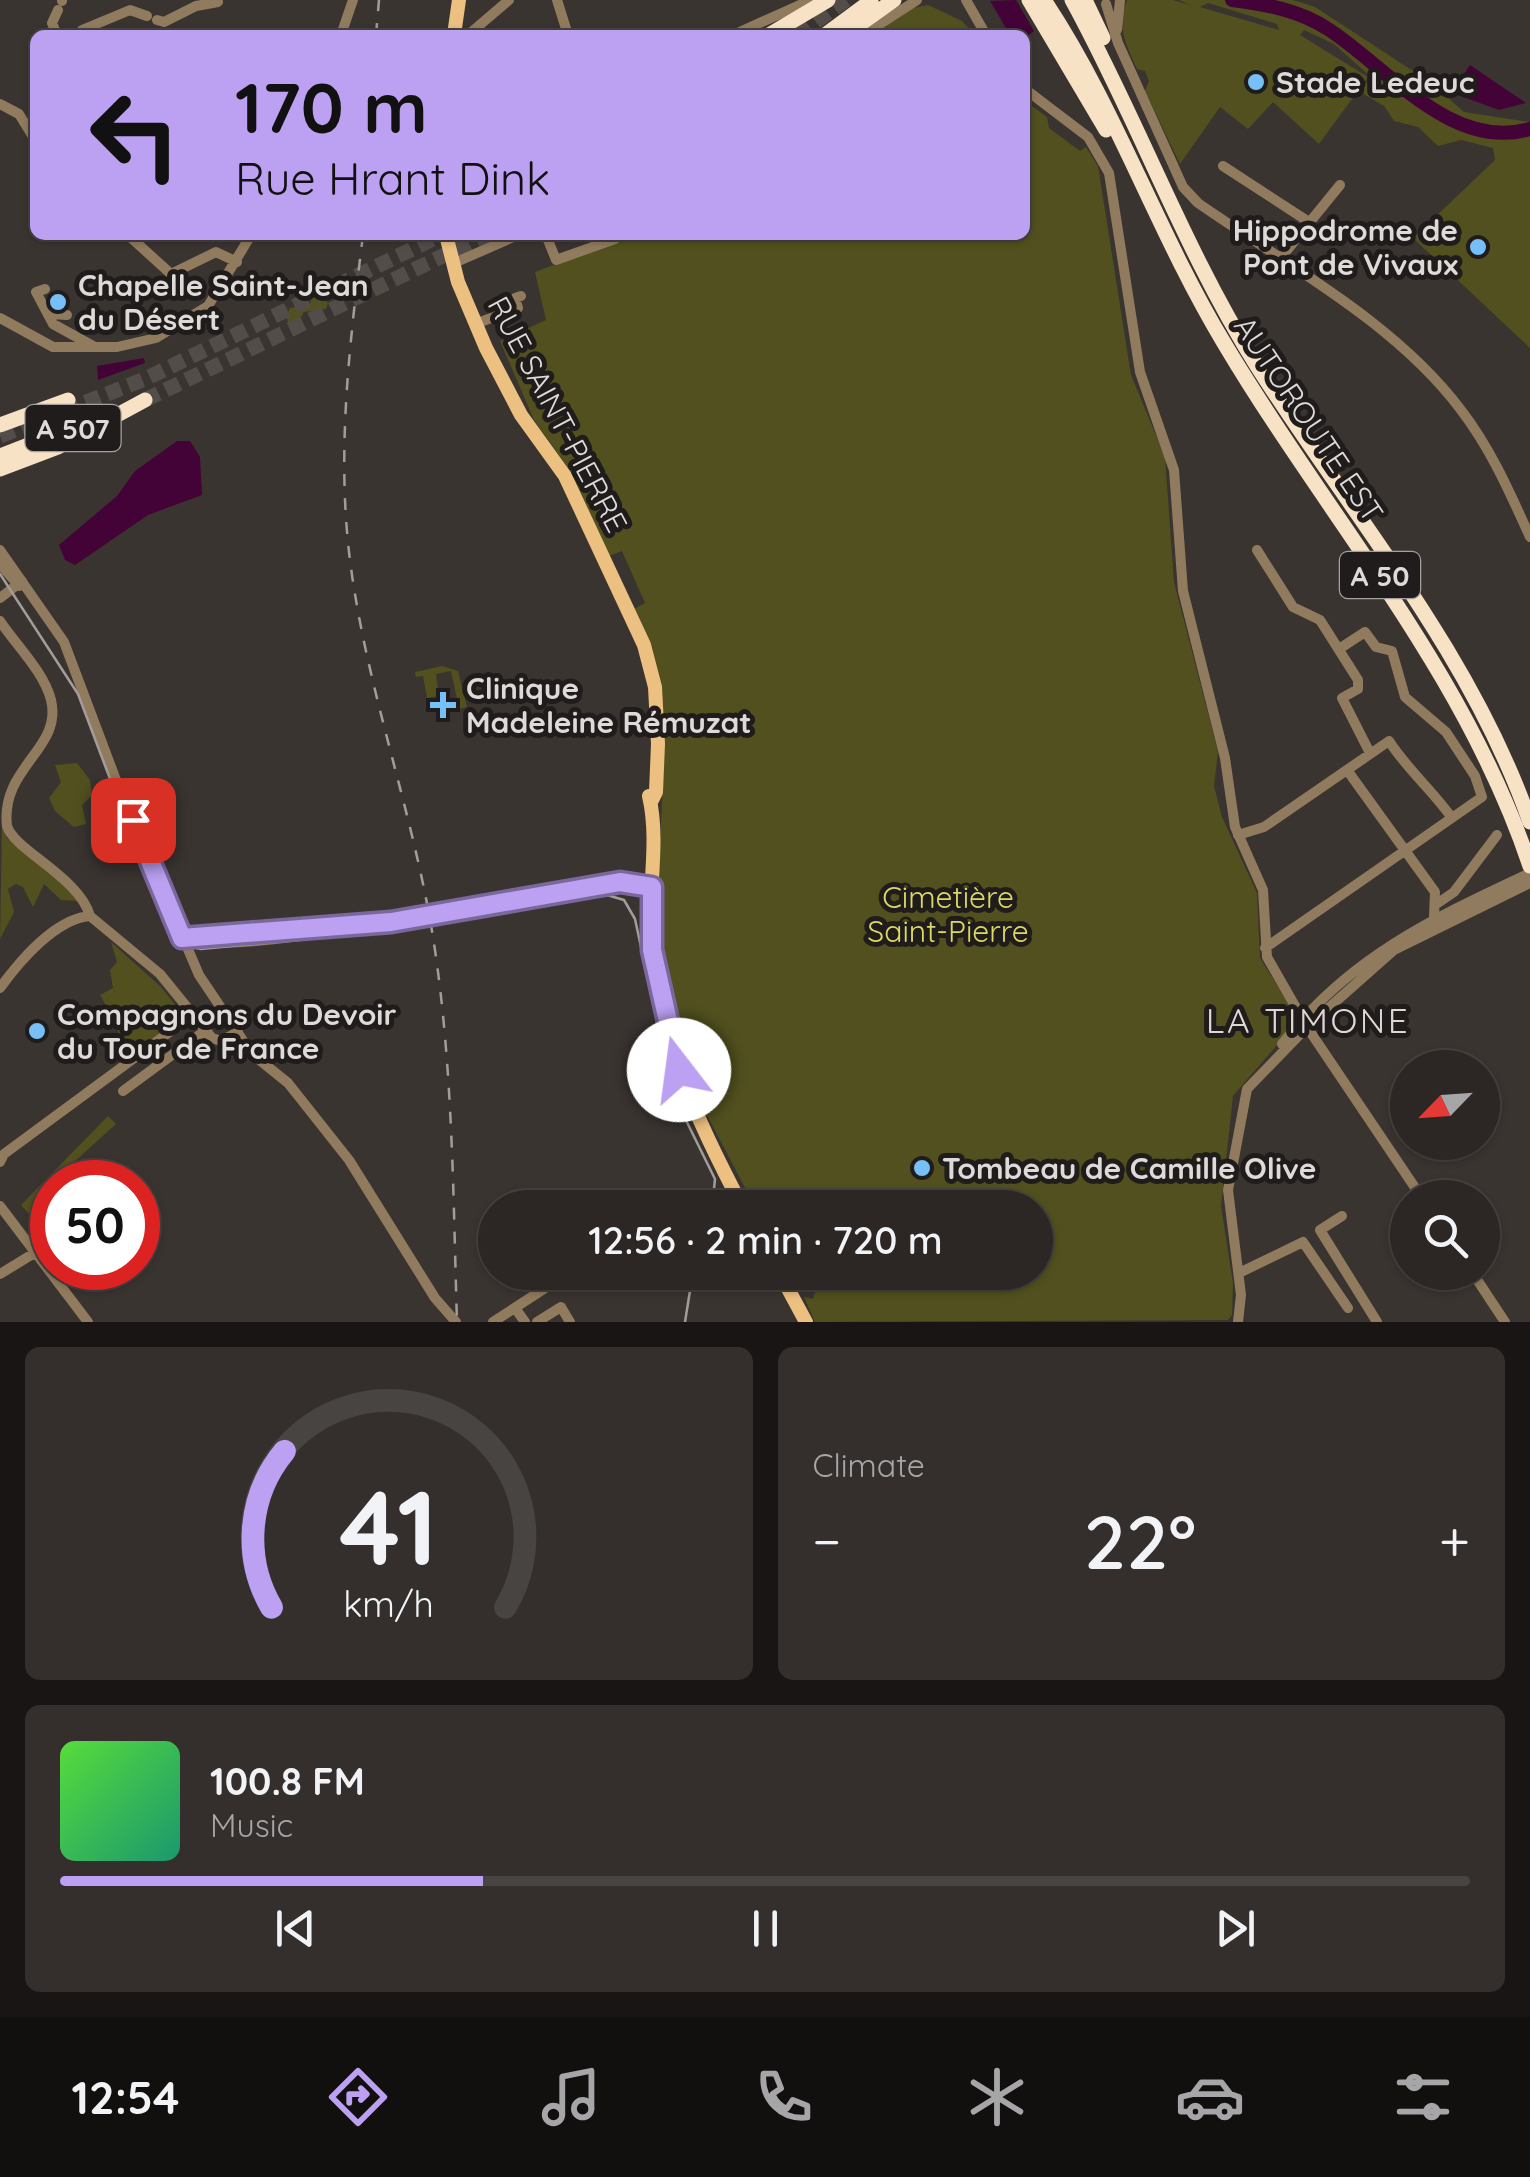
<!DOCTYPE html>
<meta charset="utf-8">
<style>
:root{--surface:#2c2725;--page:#342f2d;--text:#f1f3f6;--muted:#a6a5a7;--line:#484442;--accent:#bca0f2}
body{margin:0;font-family:Quicksand,sans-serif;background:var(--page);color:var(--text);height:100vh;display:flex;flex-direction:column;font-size:38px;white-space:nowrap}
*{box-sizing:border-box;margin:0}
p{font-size:32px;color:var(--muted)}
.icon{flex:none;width:55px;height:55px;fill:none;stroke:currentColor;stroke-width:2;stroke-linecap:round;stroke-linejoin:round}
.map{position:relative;height:1322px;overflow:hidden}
.panel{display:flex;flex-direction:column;gap:25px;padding:25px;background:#181514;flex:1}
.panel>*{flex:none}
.hud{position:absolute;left:30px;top:30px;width:1000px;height:210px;border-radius:15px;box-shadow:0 2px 8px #0004,0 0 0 2px var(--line);background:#bca0f2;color:#111;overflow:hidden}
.needle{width:65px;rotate:245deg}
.buttons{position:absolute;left:1390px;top:1050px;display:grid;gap:20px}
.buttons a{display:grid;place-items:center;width:110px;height:110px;border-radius:50%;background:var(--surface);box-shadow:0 2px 8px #0004,0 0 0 2px var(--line);font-size:50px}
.speed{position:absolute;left:30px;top:1160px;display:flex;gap:20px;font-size:50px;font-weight:700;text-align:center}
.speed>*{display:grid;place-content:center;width:130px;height:130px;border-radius:50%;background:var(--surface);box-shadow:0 2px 8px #0004,0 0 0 2px var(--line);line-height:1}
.speed .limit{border:15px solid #d22;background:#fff;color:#111}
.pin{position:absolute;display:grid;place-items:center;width:85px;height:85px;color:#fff;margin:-42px;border-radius:20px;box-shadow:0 5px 15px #0006}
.me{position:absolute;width:110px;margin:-55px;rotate:345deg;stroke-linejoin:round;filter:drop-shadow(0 0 8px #0008)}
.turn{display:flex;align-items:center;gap:35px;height:210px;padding:0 40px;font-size:45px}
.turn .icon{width:130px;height:130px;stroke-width:2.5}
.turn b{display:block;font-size:70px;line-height:85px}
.big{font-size:75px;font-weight:600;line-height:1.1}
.panel .widget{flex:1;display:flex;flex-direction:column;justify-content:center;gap:15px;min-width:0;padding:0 35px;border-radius:15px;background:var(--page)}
.panel .dial{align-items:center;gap:0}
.dial svg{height:260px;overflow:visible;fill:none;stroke:var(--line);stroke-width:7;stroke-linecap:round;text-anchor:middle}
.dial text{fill:var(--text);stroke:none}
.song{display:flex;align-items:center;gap:30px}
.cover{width:120px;height:120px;border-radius:15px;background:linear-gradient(135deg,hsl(110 70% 55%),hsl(160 70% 35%))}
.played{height:10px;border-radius:5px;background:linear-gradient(90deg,var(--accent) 30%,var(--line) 30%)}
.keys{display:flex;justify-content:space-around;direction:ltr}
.heat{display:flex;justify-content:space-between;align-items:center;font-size:55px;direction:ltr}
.panel .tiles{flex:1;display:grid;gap:25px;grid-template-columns:1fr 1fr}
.widget:last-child{grid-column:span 2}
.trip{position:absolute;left:478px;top:1190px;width:575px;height:100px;border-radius:50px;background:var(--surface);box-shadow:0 2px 8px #0004,0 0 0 2px var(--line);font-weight:600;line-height:100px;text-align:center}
.menu{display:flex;height:160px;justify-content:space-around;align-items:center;background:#12100f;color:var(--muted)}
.menu .icon{width:70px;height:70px}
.menu .on{color:var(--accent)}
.menu b{font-size:45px;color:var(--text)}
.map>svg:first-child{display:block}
</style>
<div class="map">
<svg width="1530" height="1322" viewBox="0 0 1530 1322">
<rect width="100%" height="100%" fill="#3a3431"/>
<path fill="#51501e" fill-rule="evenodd" d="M1127,0h46l17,5 -11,-5h114l22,7 115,75 34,30 66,10v226l-117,-110 82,-78 -2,-12 -32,-8 -23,6 -20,-19 -24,-6 -10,-15 -24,-14 11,-15 -37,-33 -30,-14 -4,5 68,42 -49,67 -46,-42 -25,27 -28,-22 -40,57 -35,-73 4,-10 -4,-10 -8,-2c-11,-24 -21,-43 -10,-69zM1208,3l69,21 2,6 -79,-23z
M928,5l34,16 13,14h-103l41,-27z
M1025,101l22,16 2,11 31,23 6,-4 12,19 33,209 34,82 9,125 44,170 -4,34 8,31 35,76 3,65 35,56 1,9 -63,73 -12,110 12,77 -1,32 -4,5 -413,2 -11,-25 9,2 5,-17 -12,-9 229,-1v-64l-280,-1 -56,-107 -20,-60 -23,-105 8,-178 -2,-55 -6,-38 -22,-55 11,-6 -23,-52 -13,5 -36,-81 -39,-55 -34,-79 46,-21 -11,-48 97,-37h393z
M321,293l7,10 -2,6 -22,3 -9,15 -6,-2 -3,-9 4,-8 20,-3 1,-6z
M442,666l16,5 9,36 -8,2 -8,-38 -15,3 3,22 -12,2 -4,-22 -7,1 -1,-5z
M77,763l13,17 2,15 -10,10 4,19 -12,3 -19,-16 -6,-13 12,-16 -6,-17z
M2,824l5,14 36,26 36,37 -18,-1 -17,-16 -11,23 -10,-20 -7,-3 -8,5 6,23 -14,27z
M111,942l50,45 24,30 -53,38 -11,-11 -4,-18 -17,-31 13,-7 -3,-18 7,-8z
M108,1116l8,8 -64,58 -14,42 -17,-19z"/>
<path fill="#440337" d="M1016,0l18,31 -9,7 -15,-3 -20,-34z
M1470,65l56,38 -27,7 -44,-16 -2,-3z
M144,358l1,5 -47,17 -1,-14z
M177,441h13l10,16 2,38 -54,20 -73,50 -10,-5 -6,-15 58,-49 18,-25z"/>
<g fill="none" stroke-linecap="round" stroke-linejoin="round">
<path stroke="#440337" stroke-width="14" d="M1232,0c33,4 67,10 96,29 58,37 123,123 202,100"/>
<path stroke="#534d4a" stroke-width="15" stroke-dasharray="15 8" stroke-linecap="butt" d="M797,35l49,-35
M145,400l341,-165
M0,436l145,-57 296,-144"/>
<path stroke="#917b5e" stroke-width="10" d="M557,0l11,35
M966,0l20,35
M62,1v-1
M1106,4l12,39 65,144 15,16c89,62 198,120 263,207 30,39 49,83 69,127
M157,20l7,2 32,-16 22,-4
M82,30l48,-20 17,6
M1117,30l3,-30
M57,35l-5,-12 6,-13
M69,35l3,-1
M341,35l12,-35
M468,35l41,-35
M733,35l78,-35
M863,35l54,-35
M1025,89l63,48 21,36 31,199 34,98 9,121 42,167 10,69 28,63 4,67 40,70 115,171
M0,104l19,10 16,26
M1223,166l86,56
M128,235l43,39 45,-22 21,10
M546,235l10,25 59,-21
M1279,260l61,-75
M452,264l66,-29
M45,289l-9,3 17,32 40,22
M47,308l5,6 15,1
M0,318l53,29h64l39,-9 52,-32 43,-71
M475,324l43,-16 -3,-10 6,-2
M0,550l64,92 55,146 80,187 53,79 36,29 61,77 86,138 21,24
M1257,550l36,57 27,13 38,60v9l-16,9 28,55
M0,564l19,22
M0,598l22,-17
M0,621c16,24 44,51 51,79 12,49 -51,67 -44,126 7,24 72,51 83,90
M1347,770l88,122 -1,25
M1238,835l26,-8 125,-86c18,28 43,49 63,77
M1438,903l16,-11 43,-57
M442,912l178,-30 32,5
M90,916l70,58 52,64 9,3 17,-9
M193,936l167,-13
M182,938c41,15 183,-11 231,-21
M1265,948l217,-151 -7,-21 -29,-44 -41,-35 -13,-46 -16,-4 -11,-15 -26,17
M0,988c19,-26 55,-69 90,-72
M1282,1044c67,-87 152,-126 248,-171
M123,1091l83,-61
M0,1162l4,-8 190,-140
M0,1206l88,116
M1342,1216l-22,14 57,92
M1472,1272l33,50
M1239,1273l64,-31 45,66
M0,1274l36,-22
M515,1308l10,14
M493,1322l66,-43
M537,1322l24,-15 9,15
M1238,1322l3,-27 -13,-105 19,-101 60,-62 87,-77 136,-67"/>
<path stroke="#ecc081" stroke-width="14" d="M454,35l5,-35
M446,235l12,47 28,66 35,67 44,61 79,169 11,42 3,57 -2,48 -5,10
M649,796c11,46 -2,98 2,145 6,95 48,184 92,267
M779,1272l27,50"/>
<path stroke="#f7e2c5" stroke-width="15" d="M1029,0l77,130
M1044,0c72,108 113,232 180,343 104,175 240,326 306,523
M1072,0c66,120 112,250 185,366 95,149 214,287 273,456
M1085,0l18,38
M769,35l59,-35
M825,35l46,-34
M845,35l49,-35
M0,425l68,-25
M0,456l90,-35
M0,469l58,-22 87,-47"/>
<path stroke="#a29d9b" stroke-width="2.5" d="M0,574l78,120 88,233 14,17 21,5 160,-15 239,-41 24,7 11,19 37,173 43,87 -3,29
M685,1322l8,-50"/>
<path stroke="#a29d9b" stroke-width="2.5" stroke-dasharray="12 12" stroke-linecap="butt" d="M376,35l3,-35
M363,235c-13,105 -26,211 -14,317 15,130 63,255 84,385 20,127 20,256 24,385"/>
<path stroke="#917b5e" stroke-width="10" d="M413,917l29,-5"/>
</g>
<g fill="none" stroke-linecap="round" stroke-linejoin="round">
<defs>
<path id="route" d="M133,820l49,118 209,-16 229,-40 32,5v63l27,120"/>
</defs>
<use href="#route" stroke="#7a689d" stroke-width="25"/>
<use href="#route" stroke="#bca0f2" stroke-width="18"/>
</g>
<g fill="#76c0f7" stroke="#1f1c1b" stroke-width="4">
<circle cx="1256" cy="82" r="10"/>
<circle cx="1478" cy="247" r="10"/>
<circle cx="58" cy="302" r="10"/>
<path d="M438 690h10v10h10v10h-10v10h-10v-10h-10v-10h10z"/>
<circle cx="37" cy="1031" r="10"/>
<circle cx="922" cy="1168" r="10"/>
</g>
<g text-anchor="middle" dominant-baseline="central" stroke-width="10" stroke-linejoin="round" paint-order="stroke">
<g fill="#1f1c1b" stroke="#a5a19f" stroke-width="2.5">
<rect x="25.5" y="405" width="95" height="46" rx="8"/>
<rect x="1340" y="552" width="80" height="46" rx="8"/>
</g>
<g font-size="28" font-weight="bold" fill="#dedad8">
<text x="73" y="428">A 507</text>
<text x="1380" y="575">A 50</text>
</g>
<g font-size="30" font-weight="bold" fill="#dedad8" stroke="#1f1c1b" text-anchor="start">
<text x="1276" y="82">Stade Ledeuc</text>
<text x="1458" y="230" text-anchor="end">Hippodrome de<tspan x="1458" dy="34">Pont de Vivaux</tspan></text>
<text x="78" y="285">Chapelle Saint-Jean<tspan x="78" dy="34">du Désert</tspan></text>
<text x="466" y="688">Clinique<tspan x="466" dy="34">Madeleine Rémuzat</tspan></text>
<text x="57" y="1014">Compagnons du Devoir<tspan x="57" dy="34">du Tour de France</tspan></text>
<text x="942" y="1168">Tombeau de Camille Olive</text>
</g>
<g font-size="30" fill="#dedad8" stroke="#1f1c1b">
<text transform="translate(558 414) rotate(62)">RUE SAINT-PIERRE</text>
<text transform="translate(1309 419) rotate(56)">AUTOROUTE EST</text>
</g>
<g font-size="30" fill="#dbd962" stroke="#1f1c1b">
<text x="948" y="897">Cimetière<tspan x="948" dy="34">Saint-Pierre</tspan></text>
</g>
<g font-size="35" letter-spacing="2.5" fill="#dfd7d4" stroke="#1f1c1b">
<text x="1308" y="1020">LA TIMONE</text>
</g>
</g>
</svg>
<div class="buttons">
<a><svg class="needle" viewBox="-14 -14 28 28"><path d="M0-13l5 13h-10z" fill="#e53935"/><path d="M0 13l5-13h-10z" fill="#a6a5a7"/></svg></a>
<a><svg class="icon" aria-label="search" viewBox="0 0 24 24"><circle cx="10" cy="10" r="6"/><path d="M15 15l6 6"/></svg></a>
</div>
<div class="speed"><div class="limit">50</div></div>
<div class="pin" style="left:133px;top:820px;background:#d93025"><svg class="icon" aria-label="arrive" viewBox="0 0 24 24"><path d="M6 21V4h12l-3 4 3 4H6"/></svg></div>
<svg class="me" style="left:679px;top:1070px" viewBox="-20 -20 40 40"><circle r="19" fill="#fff"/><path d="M0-13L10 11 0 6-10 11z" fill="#bca0f2"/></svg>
<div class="trip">12:56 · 2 min · 720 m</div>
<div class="hud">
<div class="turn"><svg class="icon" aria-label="left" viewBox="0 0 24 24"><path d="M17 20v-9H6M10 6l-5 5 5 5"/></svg><div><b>170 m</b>Rue Hrant Dink</div></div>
</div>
</div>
<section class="panel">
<div class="tiles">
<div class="widget dial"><svg viewBox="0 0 100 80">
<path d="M14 69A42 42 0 1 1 86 69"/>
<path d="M14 69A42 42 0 0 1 18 21" stroke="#bca0f2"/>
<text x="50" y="56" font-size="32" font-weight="700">41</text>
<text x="50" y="72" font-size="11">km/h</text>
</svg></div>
<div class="widget"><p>Climate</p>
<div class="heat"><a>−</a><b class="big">22°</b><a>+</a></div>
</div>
<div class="widget">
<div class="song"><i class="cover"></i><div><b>100.8 FM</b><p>Music</p></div></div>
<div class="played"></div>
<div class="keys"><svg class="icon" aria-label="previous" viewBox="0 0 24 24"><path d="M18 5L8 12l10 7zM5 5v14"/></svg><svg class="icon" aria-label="pause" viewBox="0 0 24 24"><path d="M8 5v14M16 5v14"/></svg><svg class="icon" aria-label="next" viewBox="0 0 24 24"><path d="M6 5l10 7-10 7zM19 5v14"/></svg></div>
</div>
</div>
</section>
<nav class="menu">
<b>12:54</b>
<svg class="icon on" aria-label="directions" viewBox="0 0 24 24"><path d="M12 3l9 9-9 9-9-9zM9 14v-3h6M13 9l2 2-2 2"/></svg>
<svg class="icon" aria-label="music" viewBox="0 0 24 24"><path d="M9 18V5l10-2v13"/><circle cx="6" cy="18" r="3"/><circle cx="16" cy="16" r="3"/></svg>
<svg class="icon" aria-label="phone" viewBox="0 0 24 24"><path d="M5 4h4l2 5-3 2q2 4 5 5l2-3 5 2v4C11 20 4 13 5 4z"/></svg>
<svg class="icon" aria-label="climate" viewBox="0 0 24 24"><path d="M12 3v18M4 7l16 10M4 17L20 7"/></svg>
<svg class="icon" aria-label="car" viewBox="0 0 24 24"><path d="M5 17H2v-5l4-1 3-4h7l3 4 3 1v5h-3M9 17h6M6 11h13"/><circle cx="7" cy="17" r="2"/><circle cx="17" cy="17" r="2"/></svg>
<svg class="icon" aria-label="filters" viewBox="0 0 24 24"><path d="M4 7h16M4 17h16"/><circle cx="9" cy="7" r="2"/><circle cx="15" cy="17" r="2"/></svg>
</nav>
